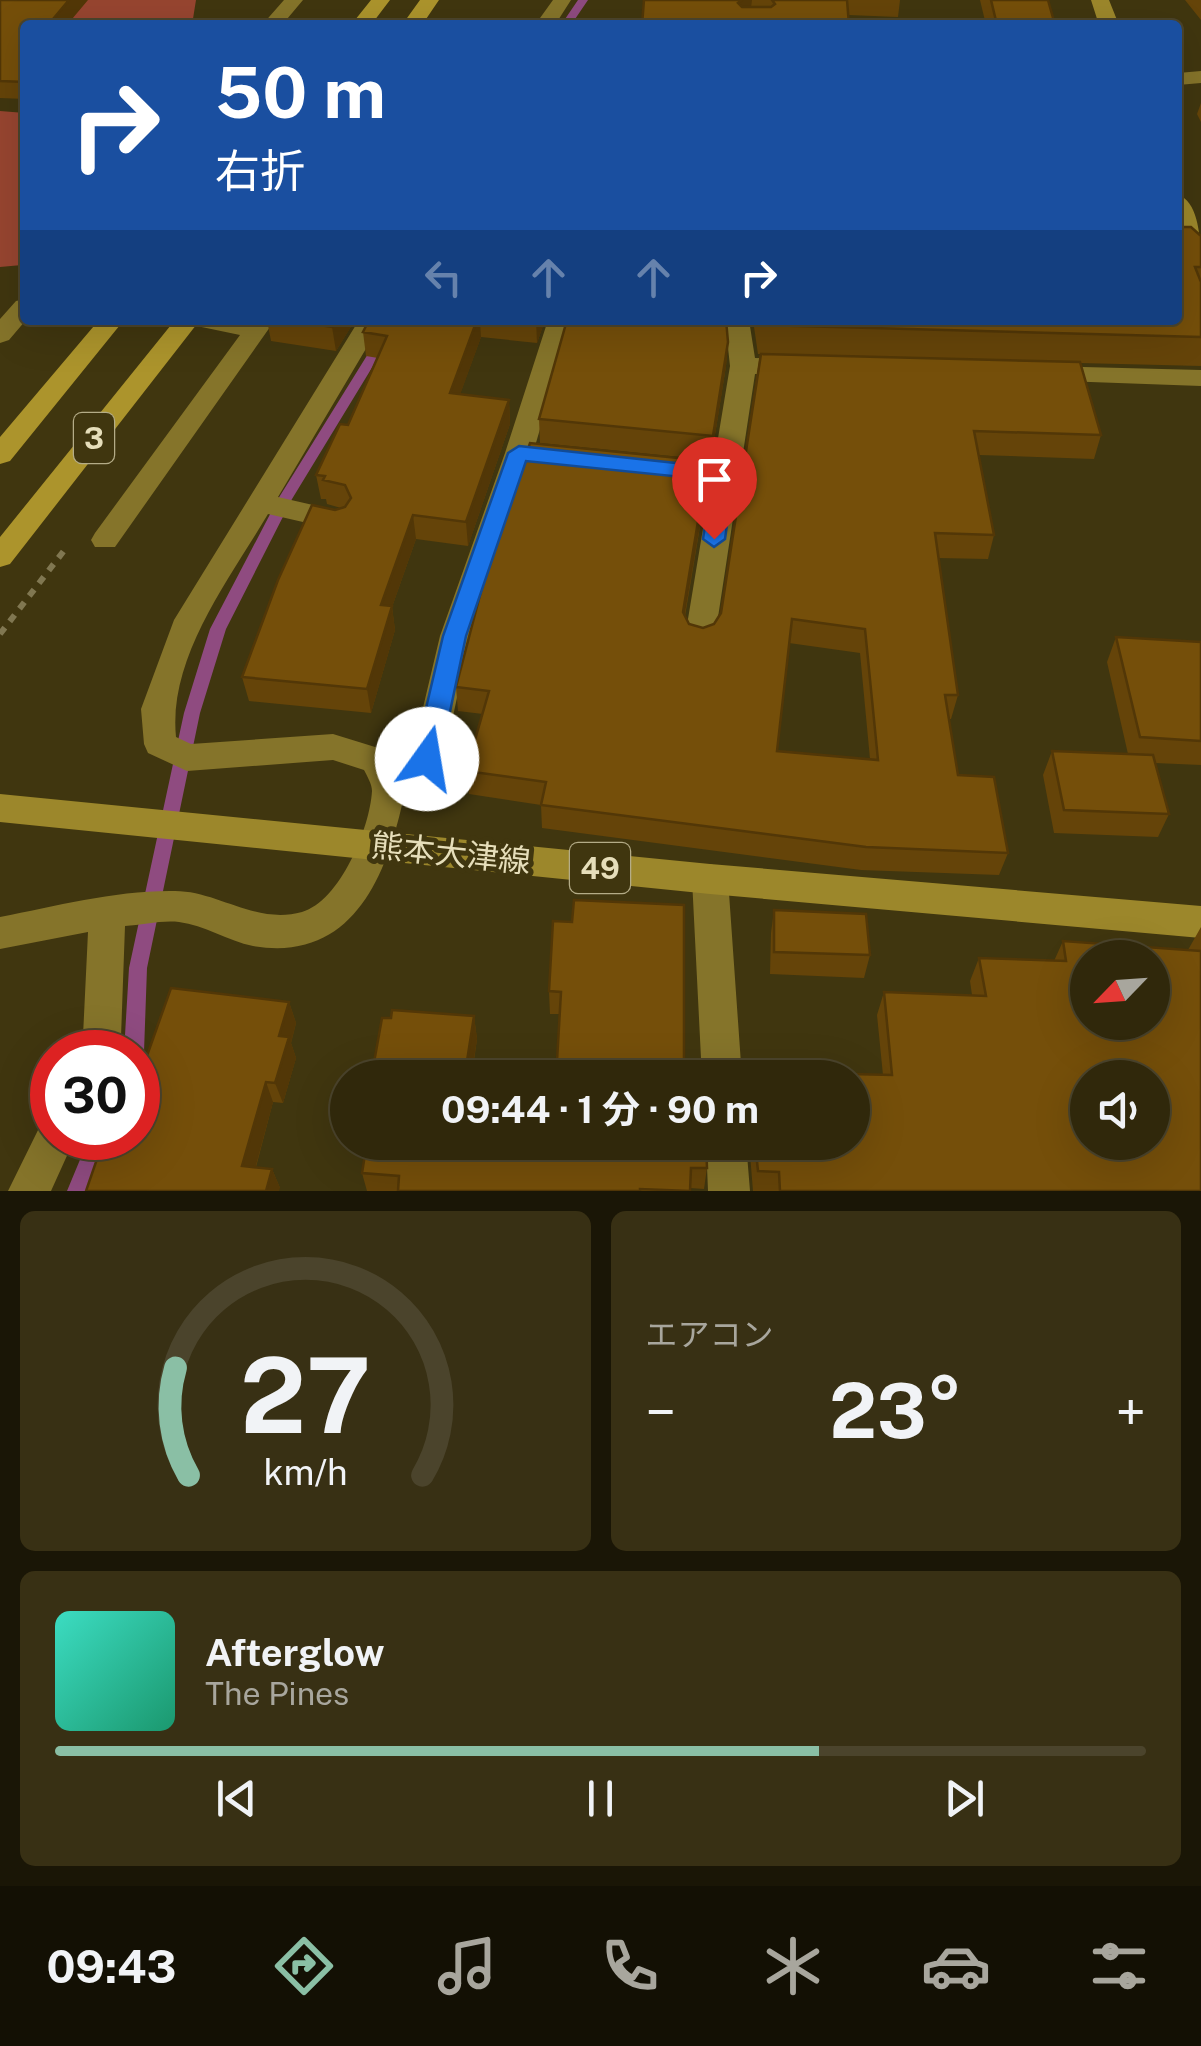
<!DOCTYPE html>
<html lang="ja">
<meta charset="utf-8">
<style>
:root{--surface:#30280b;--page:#383014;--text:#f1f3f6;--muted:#a8a69d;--line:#4b442c;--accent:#8abfa5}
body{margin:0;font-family:"Public Sans","Noto Sans JP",sans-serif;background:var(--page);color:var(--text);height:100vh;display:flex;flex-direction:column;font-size:38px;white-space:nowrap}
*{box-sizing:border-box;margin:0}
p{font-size:32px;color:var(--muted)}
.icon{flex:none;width:55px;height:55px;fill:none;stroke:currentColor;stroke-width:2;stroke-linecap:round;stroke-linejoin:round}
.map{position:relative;height:1191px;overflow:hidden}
.sheet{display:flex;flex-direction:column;gap:20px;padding:20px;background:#1a1606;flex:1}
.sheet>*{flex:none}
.guide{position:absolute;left:20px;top:20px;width:1162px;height:305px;border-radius:10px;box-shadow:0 10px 40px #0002,0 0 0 2px var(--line);background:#1a4fa0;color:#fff;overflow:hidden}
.needle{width:65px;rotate:245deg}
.fabs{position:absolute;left:1070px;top:940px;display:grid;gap:20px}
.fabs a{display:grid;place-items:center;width:100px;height:100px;border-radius:50%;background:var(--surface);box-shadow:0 10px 40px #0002,0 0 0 2px var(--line);font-size:50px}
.speed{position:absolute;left:30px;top:1030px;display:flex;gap:20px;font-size:50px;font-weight:700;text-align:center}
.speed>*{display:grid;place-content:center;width:130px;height:130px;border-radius:50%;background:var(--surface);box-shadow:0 10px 40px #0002,0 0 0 2px var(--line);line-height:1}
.speed .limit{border:15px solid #d22;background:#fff;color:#111}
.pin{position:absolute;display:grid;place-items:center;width:85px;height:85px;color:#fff;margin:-102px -42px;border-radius:50% 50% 50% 0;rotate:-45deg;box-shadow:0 0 10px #0007}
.pin .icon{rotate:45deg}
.me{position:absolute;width:110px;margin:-55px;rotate:13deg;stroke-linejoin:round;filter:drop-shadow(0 0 8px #0008)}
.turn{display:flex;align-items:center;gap:35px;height:210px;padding:0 30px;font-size:45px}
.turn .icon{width:130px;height:130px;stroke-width:2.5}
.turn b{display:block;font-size:70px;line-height:85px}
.lanes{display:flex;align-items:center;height:95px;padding:0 30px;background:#0003;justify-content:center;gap:50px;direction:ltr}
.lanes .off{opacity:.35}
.big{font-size:75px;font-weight:700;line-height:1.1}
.sheet .tile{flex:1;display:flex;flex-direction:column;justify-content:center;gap:15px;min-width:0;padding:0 35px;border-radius:15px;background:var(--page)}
.sheet .dial{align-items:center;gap:0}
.dial svg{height:260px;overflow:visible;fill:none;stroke:var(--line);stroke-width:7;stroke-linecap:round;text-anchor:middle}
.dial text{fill:var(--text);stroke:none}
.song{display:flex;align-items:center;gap:30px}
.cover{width:120px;height:120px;border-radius:15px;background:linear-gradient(135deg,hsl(170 70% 55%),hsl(160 70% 35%))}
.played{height:10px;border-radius:5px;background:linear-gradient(90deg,var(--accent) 70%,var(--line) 70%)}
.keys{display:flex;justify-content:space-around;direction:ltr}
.heat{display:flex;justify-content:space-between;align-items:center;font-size:55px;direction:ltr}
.sheet .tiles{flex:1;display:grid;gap:20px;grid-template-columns:1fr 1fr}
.tile:last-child{grid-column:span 2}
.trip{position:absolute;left:330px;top:1060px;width:540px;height:100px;border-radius:50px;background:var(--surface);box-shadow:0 10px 40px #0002,0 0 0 2px var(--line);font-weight:700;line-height:100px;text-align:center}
.tab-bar{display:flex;height:160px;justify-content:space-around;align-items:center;background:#131004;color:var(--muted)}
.tab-bar .icon{width:70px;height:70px}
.tab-bar .selected{color:var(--accent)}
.tab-bar b{font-size:45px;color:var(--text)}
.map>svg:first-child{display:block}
</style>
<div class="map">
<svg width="1201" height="1191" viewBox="0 0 1201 1191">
<rect width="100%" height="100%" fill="#40360f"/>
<path fill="#974530" d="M86,0h110l-4,25h-127z
M0,111l25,2 -3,152 -22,2z"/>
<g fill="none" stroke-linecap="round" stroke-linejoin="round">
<path fill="#8f4b80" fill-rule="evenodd" d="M578,0h10l-17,25h-10z
M389,320h12l-109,179 -66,130 -26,84 -53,255 -3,84 -6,8v-8h-14l5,-84 55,-255 26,-84 68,-130z
M89,1138h20l-22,53h-20z"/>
<path stroke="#807751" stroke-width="6" stroke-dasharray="8 8" stroke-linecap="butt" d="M0,634l66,-86"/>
<path fill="#85742a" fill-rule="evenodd" d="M284,0h19l-21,25h-20z
M553,0h18l-16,25h-20z
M1201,71v12l-23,2v-12z
M25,299l1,21 -17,20 -9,3v-24l16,-18z
M189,320h86l-160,227h-20l-4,-7 4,-7 145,-198 -48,-10z
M359,320h24l-105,177 70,16 4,7 -4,7 -10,3 -70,-16c-39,66 -100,143 -92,223l15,7 142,-10 55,17 8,17 16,-14 28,-118 65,-183 43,-133h24l-39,133 -63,183 -26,123 -16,24 -24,13c-17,79 -51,167 -151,150 -25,-5 -49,-21 -74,-24 -17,-2 -37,3 -54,4l-4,111 -7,15h-38l7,-16 5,-104 -88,17v-32c57,-11 116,-27 175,-26 43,0 81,34 127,21 38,-11 68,-84 70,-121 0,-7 -5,-15 -8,-21l-31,-10 -146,11 -39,-18 -4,-9 -3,-35 33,-89z
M725,320h24l6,38 43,1 13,8 -13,8 -43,-1 -40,263 -4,8 -11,4 -11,-4 -4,-8 45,-271z
M1044,366l157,4v16l-166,-6 -4,-6z
M710,864l13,4 5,11 14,199h-40l-10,-199 5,-11z
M52,1119v19h23l-24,53h-43l33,-67z
M706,1142h40l4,49h-42z"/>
<path fill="#9c872b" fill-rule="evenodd" d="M1091,0h18l10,25h-20z
M1178,195c23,7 23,53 23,74 -26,-6 -24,-53 -23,-74z
M0,794l710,70 491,42v32l-491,-44 -710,-72z"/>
<path fill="#ac942c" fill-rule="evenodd" d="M371,0h19l-19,25h-20z
M420,0h19l-17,25h-20z
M99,320h25l-114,141 -10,3v-27z
M175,320h25l-190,244 -10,3v-30z"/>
</g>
<path fill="#654409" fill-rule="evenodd" d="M0,0l25,25v74l-25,-1z
M644,0h256l-2,17 -50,-2z
M980,0h68l7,25h-69z
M1185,0h16v20z
M1201,103v19l-4,-8z
M1178,227l23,9v130l-121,-3 21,72 -7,24 -115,-4 15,80 -6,24 -50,-1 20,137 -7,24h-2l9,56 50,78 -9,22 -138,-5 -319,-42 -1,-23 -72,-11 -3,-23 17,-57 -25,-3 -2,-24 251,-202 -22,131 4,8 14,4 11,-4 7,-11 39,-259h-2l-5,-34h425zM789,643l71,10 10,106 -93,-8z
M267,320h88l-19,31 -65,-10z
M369,320h176l-8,23 -56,-6 -21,57 49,6 1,24 -42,122 -52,-7 -24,68 3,23 -24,83 -122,-12 -7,-24 93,-167 6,-2 -14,-4 -1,-5h-5l-5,-24 32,-50 30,-67 -12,-2 -3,-24z
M728,342l-2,24 -15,94 -171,-17 -1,-24z
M1116,637l85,5v123l-46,-2 14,51 -11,23 -104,-4 -11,-58 9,-24 76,3 -21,-92z
M774,910l96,45 -6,23 -94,-4 1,-41z
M553,921l131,149 199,5 -6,-60 7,-23 88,3 -2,-14 9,-23 75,3 9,-20 125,9 13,-23v264h-448l-4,-49h103v-64h-296l3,-64h-9l-1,-23z
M289,1002l7,21 -5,20 5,15 -13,45 -10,-1 -17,65 16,2 8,19 -170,-31z
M474,1016l3,23 -5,36 26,3h-123l-2,-10z
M367,1142l340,26 -3,21 -14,-1v3h-323l-5,-18z"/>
<path fill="#523707" d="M69,0h19l-21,25h-19z
M742,0h10l-2,15 -12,-12z
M336,320h19l-19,31 -4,-24z
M477,320h3l1,17 -29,80 -2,-24z
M536,320h9l-8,23z
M728,342l-2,24 -15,94 2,-24z
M509,400l1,24 -42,122 -2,-24z
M708,461l-1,24 -26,151 2,-24z
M413,515l3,24 -24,68 3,23 -24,83 -4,-24 14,-84z
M289,1002l7,21 -5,20 5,15 -13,45 -8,-20 4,-47z
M474,1016l3,23 -6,39 -6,-4z
M266,1082l7,20 -22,82 -9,-18z
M272,1169l8,19 -1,3h-13z"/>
<path fill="#754f0a" stroke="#523707" stroke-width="2.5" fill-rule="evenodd" d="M0,0h69l-21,25h-23v57l-25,-1z
M644,0h98l-4,3 4,4h29l4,-3 -3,-4h75l2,25h-207z
M991,0h57l7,25h-58z
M1178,224v3h13l10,9v31h-6l6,15v55l-440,-12 -1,-5h418z
M286,320h50l-4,7z
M369,320h108l-27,73 59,7 -43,122 -53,-7 -32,90 11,1 -25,83 -125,-12 36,-97 34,-75 23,5 10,-3 6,-9 -6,-13 -22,-5 2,-4 -9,-1 24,-51 8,1 39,-89 -24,-4z
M567,320h159l2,22 -15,94 -174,-17z
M761,354l319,8 21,73 -127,-4 20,104 -59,-2 23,162h-13l13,80 36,2 14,76 -142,-6 -325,-42 5,-23 -80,-11 23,-80 -33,-4 30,-115 44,-129 178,18 -25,151 6,12 14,4 11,-4 7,-11zM792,619l73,10 13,131 -101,-9z
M1116,637l85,5v99l-61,-4z
M1052,751l101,4 16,59 -105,-4z
M574,900l110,5v165l208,5 -8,-83 102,4 -7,-38 87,3 -3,-20 138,10v240h-421l-1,-19 -21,-1 -3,-29h97v-64h-296l5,-86 -12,-1 4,-70 19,1zM1088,958h64v64h-64zM1088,1078h64v64h-64z
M774,910l92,4 4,41 -96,-3z
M171,988l118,14 -10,34 10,1 -14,46 -9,-1 -24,84 30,3 -6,22h-180l12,-35 12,1 7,-19h21v-57z
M392,1010l82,6 -9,58 33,4h-118l1,-10h-8l9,-50h9z
M367,1142h339l1,26h-16l-1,23 -50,-2v2h-242l1,-15 -37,-3z"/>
<path fill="#1a73e8" stroke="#114b97" stroke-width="2.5" d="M519,446l212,23 3,5 -9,65 -11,8 -11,-8 9,-59 -186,-19 -60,175 -26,123 -4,7h-18l-4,-7 29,-123 65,-183z"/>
<g text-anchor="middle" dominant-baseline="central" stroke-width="10" stroke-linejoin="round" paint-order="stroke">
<g fill="#40360f" stroke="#b4ac87" stroke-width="2.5">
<rect x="74" y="413" width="40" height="50" rx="8"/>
<rect x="570" y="843" width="60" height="50" rx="8"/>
</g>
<g font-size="30" font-weight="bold" fill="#e6deba">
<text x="94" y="438">3</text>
<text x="600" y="868">49</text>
</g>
<g font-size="32" fill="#e6deba" stroke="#40360f">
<text transform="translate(451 853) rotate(6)">熊本大津線</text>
</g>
</g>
</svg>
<div class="fabs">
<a><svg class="needle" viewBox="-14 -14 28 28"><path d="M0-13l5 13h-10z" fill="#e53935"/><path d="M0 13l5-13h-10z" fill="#a8a69d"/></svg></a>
<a><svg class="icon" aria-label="sound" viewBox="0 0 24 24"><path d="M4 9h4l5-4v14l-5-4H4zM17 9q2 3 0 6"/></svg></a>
</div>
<div class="speed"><div class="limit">30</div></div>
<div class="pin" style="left:714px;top:539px;background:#d93025"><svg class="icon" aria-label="arrive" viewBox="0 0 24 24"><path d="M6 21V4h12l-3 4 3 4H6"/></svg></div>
<svg class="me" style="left:427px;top:759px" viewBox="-20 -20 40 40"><circle r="19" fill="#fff"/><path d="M0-13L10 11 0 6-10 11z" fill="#1a73e8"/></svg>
<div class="trip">09:44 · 1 分 · 90 m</div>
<div class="guide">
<div class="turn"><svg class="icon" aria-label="right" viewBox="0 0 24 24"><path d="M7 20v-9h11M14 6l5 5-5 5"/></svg><div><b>50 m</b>右折</div></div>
<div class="lanes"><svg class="icon off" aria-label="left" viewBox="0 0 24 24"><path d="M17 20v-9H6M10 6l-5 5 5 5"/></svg><svg class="icon off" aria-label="ahead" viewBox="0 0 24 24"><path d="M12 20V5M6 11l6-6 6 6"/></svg><svg class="icon off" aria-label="ahead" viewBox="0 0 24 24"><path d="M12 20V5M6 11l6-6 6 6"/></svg><svg class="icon" aria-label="right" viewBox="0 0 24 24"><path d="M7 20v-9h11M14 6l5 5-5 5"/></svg></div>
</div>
</div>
<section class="sheet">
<div class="tiles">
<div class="tile dial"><svg viewBox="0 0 100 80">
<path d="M14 69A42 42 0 1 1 86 69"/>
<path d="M14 69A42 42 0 0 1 10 36" stroke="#8abfa5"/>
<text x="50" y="56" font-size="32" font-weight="700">27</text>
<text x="50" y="72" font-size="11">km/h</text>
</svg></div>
<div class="tile"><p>エアコン</p>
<div class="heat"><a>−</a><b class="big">23°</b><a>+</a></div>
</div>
<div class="tile">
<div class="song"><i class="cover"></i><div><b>Afterglow</b><p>The Pines</p></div></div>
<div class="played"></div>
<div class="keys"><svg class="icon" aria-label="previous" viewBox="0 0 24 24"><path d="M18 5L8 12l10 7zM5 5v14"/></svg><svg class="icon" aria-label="pause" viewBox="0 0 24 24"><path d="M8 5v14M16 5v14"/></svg><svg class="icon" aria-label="next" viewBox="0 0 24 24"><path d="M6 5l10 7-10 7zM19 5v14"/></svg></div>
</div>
</div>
</section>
<nav class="tab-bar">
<b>09:43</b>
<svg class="icon selected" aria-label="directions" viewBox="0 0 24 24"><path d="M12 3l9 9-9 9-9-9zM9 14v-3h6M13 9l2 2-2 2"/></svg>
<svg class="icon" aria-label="music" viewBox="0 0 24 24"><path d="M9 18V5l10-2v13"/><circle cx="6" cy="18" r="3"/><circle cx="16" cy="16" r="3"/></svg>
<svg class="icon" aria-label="phone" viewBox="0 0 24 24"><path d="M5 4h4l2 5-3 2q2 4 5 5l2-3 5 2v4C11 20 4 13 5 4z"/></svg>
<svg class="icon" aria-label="climate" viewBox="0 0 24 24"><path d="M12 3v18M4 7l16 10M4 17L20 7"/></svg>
<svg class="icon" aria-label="car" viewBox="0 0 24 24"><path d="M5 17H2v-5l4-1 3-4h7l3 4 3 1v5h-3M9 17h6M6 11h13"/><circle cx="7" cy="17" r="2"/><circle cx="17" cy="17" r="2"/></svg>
<svg class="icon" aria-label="filters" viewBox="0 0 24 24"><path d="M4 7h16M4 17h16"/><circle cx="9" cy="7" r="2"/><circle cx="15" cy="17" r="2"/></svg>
</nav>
